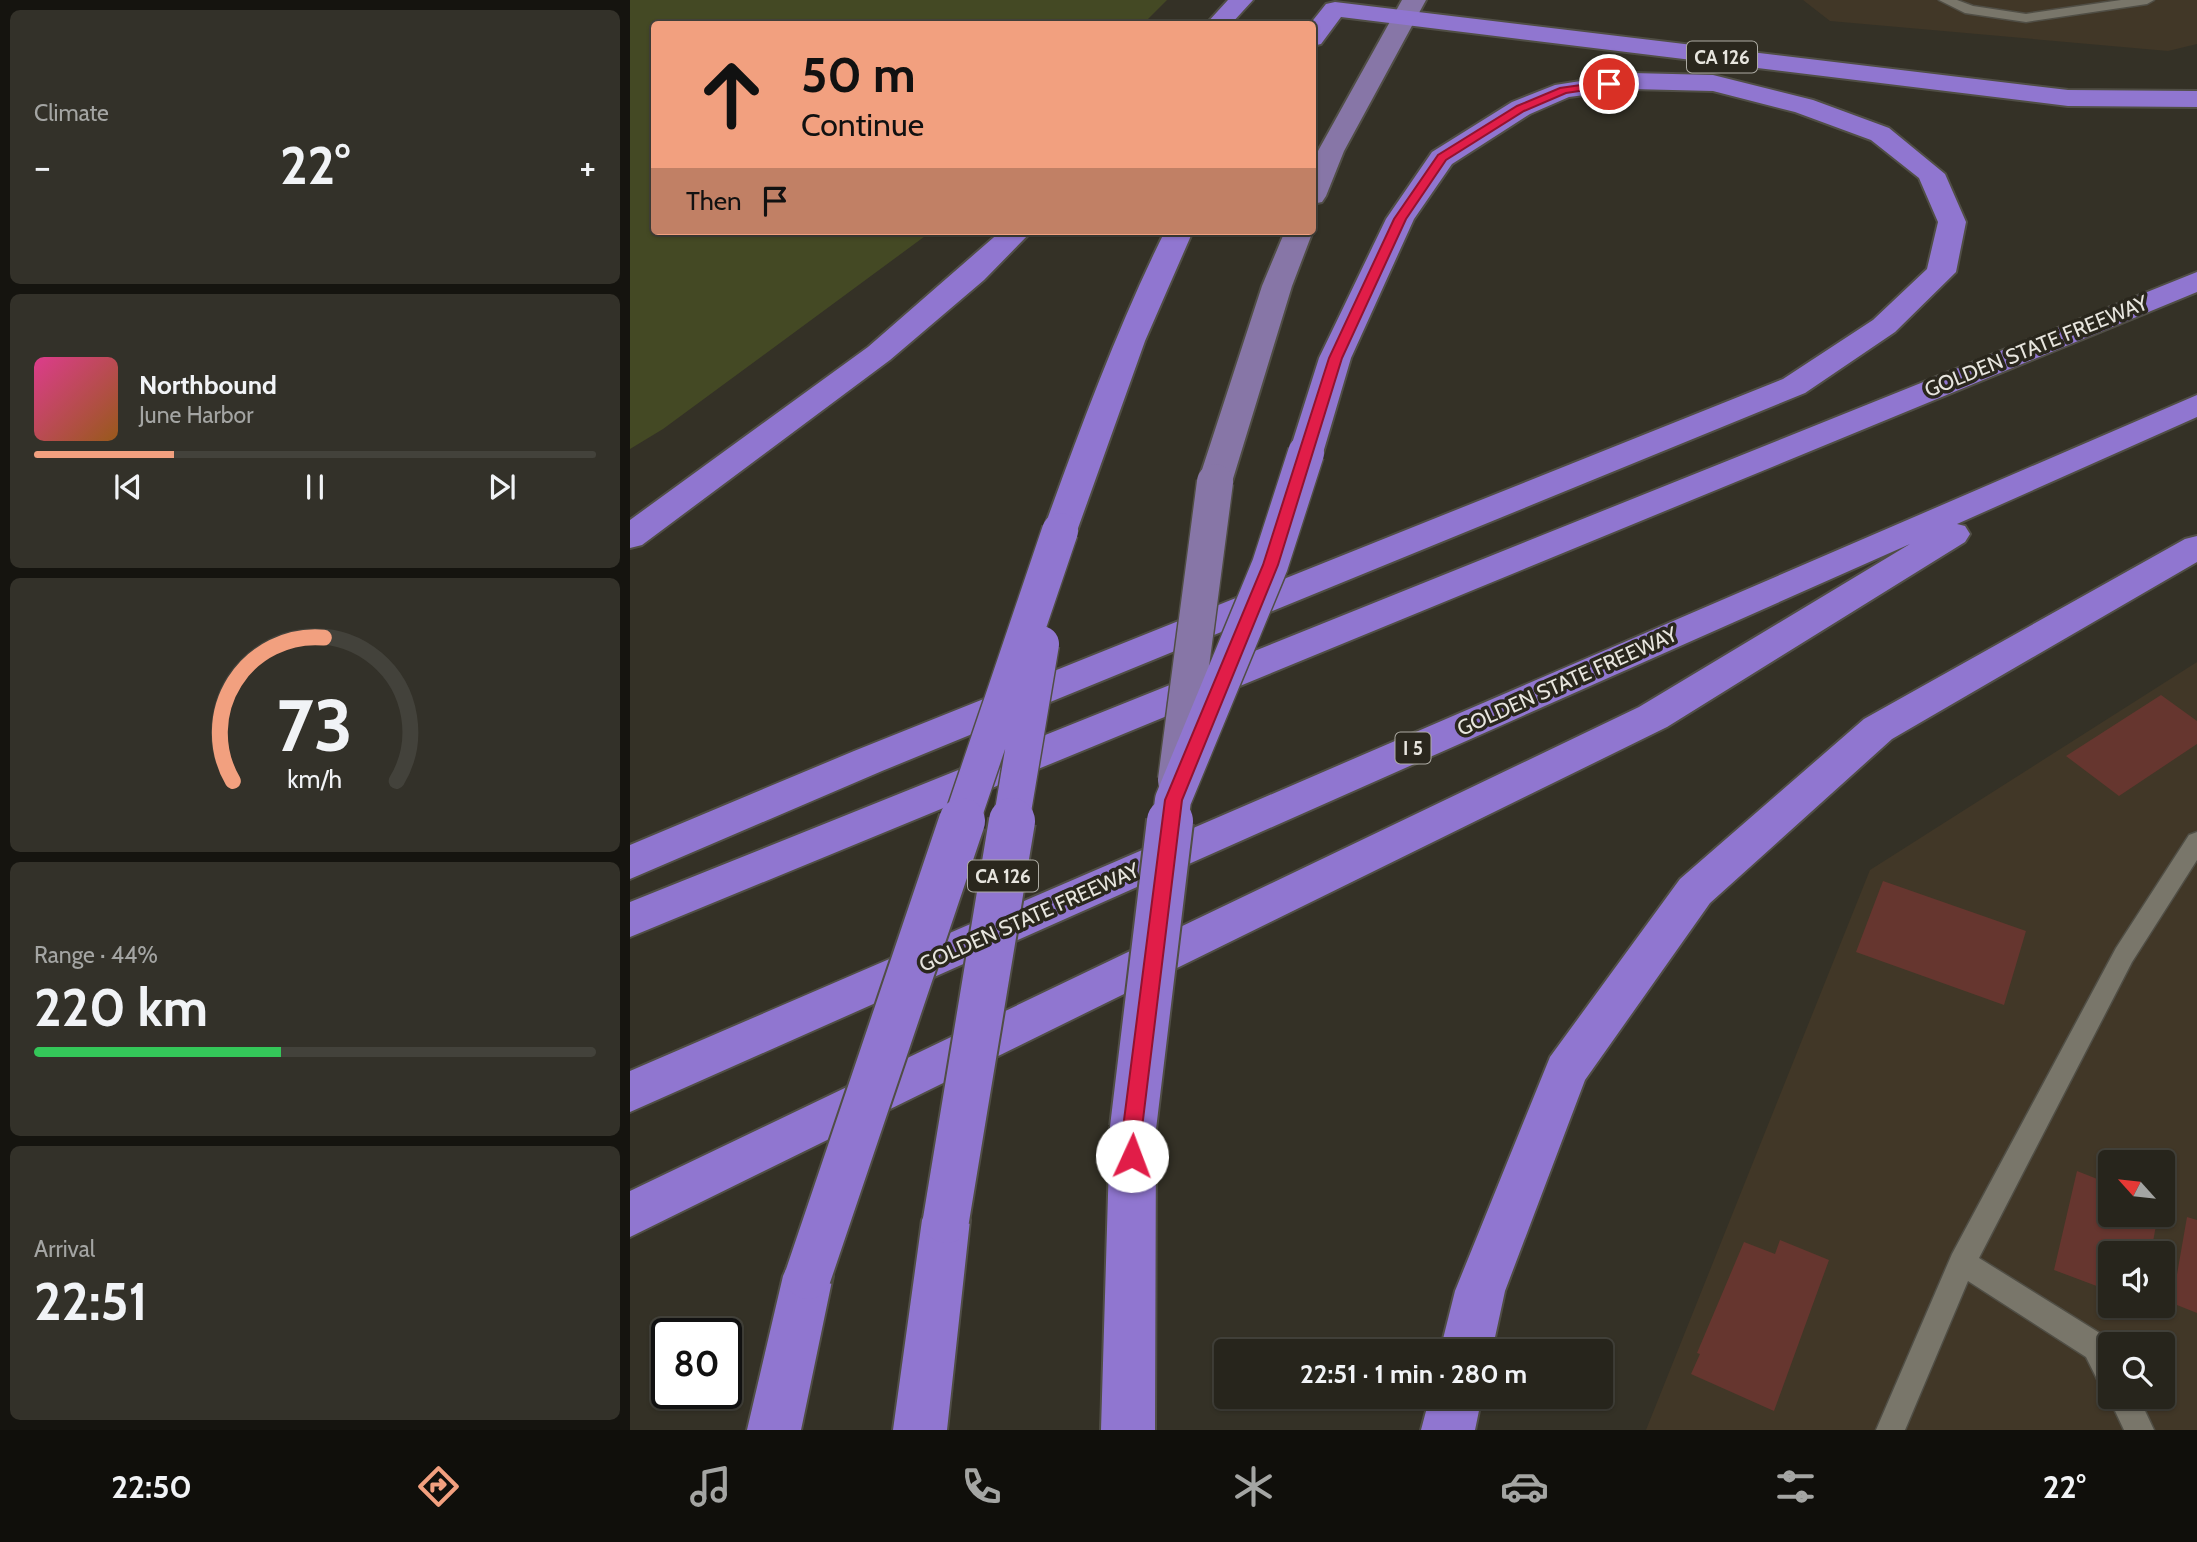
<!DOCTYPE html>
<meta charset="utf-8">
<style>
:root{--surface:#27251c;--page:#333129;--text:#f1f3f6;--muted:#a4a5a3;--line:#43423b;--accent:#f2a07f}
body{margin:0;font-family:Cabin,sans-serif;background:var(--page);color:var(--text);height:100vh;display:flex;flex-direction:column;font-size:26px;white-space:nowrap}
*{box-sizing:border-box;margin:0}
p{font-size:23px;color:var(--muted)}
.icon{flex:none;width:38px;height:38px;fill:none;stroke:currentColor;stroke-width:2;stroke-linecap:round;stroke-linejoin:round}
.map{position:relative;flex:1;overflow:hidden}
.drawer{display:flex;flex-direction:column;gap:10px;padding:10px;background:#15140f;width:630px}
.drawer>*{flex:none}
.top-card{position:absolute;left:21px;top:21px;width:665px;height:214px;border-radius:7px;box-shadow:0 2px 5px #0004,0 0 0 2px var(--line);background:#f2a07f;color:#111;overflow:hidden}
.needle{width:46px;rotate:297deg}
.controls{position:absolute;left:1468px;top:1150px;display:grid;gap:14px}
.controls a{display:grid;place-items:center;width:77px;height:77px;border-radius:7px;background:var(--surface);box-shadow:0 2px 5px #0004,0 0 0 2px var(--line);font-size:35px}
.speed{position:absolute;left:21px;top:1318px;display:flex;gap:14px;font-size:35px;font-weight:700;text-align:center}
.speed>*{display:grid;place-content:center;width:91px;height:91px;border-radius:50%;background:var(--surface);box-shadow:0 2px 5px #0004,0 0 0 2px var(--line);line-height:1}
.speed .limit{border:4px solid #111;border-radius:10px;background:#fff;color:#111}
.pin{position:absolute;display:grid;place-items:center;width:60px;height:60px;color:#fff;margin:-30px;border:4px solid #fff;border-radius:50%;box-shadow:0 2px 7px #0007}
.me{position:absolute;width:77px;margin:-38px;rotate:2deg;stroke-linejoin:round;filter:drop-shadow(0 0 5px #0008)}
.turn{display:flex;align-items:center;gap:24px;height:147px;padding:0 35px;font-size:32px}
.turn .icon{width:91px;height:91px;stroke-width:2.5}
.turn b{display:block;font-size:49px;line-height:60px}
.then{display:flex;align-items:center;height:66px;padding:0 35px;background:#0003;gap:14px;font-size:26px}
.big{font-size:52px;font-weight:800;line-height:1.1}
.drawer .card{flex:1;display:flex;flex-direction:column;justify-content:center;gap:10px;min-width:0;padding:0 24px;border-radius:10px;background:var(--page)}
.drawer .dial{align-items:center;gap:0}
.dial svg{height:182px;overflow:visible;fill:none;stroke:var(--line);stroke-width:7;stroke-linecap:round;text-anchor:middle}
.dial text{fill:var(--text);stroke:none}
.song{display:flex;align-items:center;gap:21px}
.cover{width:84px;height:84px;border-radius:10px;background:linear-gradient(135deg,hsl(330 70% 55%),hsl(30 70% 35%))}
.played{height:7px;border-radius:4px;background:linear-gradient(90deg,var(--accent) 25%,var(--line) 25%)}
.keys{display:flex;justify-content:space-around;direction:ltr}
.heat{display:flex;justify-content:space-between;align-items:center;font-size:38px;direction:ltr}
.charge{height:10px;border-radius:5px;background:linear-gradient(90deg,#34c759 44%,var(--line) 0)}
.trip{position:absolute;left:584px;top:1339px;width:399px;height:70px;border-radius:7px;background:var(--surface);box-shadow:0 2px 5px #0004,0 0 0 2px var(--line);font-weight:800;line-height:70px;text-align:center}
.tab-bar{display:flex;height:112px;justify-content:space-around;align-items:center;background:#100f0b;color:var(--muted)}
.tab-bar .icon{width:49px;height:49px}
.tab-bar .active{color:var(--accent)}
.tab-bar b{font-size:32px;color:var(--text)}
main{display:flex;flex:1;min-height:0}
.map>svg:first-child{display:block}
</style>
<main>
<section class="drawer">
<div class="card"><p>Climate</p>
<div class="heat"><a>−</a><b class="big">22°</b><a>+</a></div>
</div>
<div class="card">
<div class="song"><i class="cover"></i><div><b>Northbound</b><p>June Harbor</p></div></div>
<div class="played"></div>
<div class="keys"><svg class="icon" aria-label="previous" viewBox="0 0 24 24"><path d="M18 5L8 12l10 7zM5 5v14"/></svg><svg class="icon" aria-label="pause" viewBox="0 0 24 24"><path d="M8 5v14M16 5v14"/></svg><svg class="icon" aria-label="next" viewBox="0 0 24 24"><path d="M6 5l10 7-10 7zM19 5v14"/></svg></div>
</div>
<div class="card dial"><svg viewBox="0 0 100 80">
<path d="M14 69A42 42 0 1 1 86 69"/>
<path d="M14 69A42 42 0 0 1 54 6" stroke="#f2a07f"/>
<text x="50" y="56" font-size="32" font-weight="700">73</text>
<text x="50" y="72" font-size="11">km/h</text>
</svg></div>
<div class="card"><p>Range · 44%</p><b class="big">220 km</b><div class="charge"></div></div>
<div class="card"><p>Arrival</p><b class="big">22:51</b></div>
</section>
<div class="map">
<svg width="1567" height="1430" viewBox="0 0 1567 1430">
<rect width="100%" height="100%" fill="#343126"/>
<path fill="#413727" fill-rule="evenodd" d="M1173,0h394v44l-29,7 -338,-30z
M1567,662v768h-551l224,-560zM1480,1162h53v52h-53zM1480,1253h53v53h-53zM1480,1344h53v52h-53z"/>
<path fill="#444924" d="M0,0h537l-24,24h-489v207h278l-269,198 -33,20z"/>
<path fill="#66362f" d="M1531,695l36,26v23l-78,52 -53,-40z
M1253,881l143,50 -22,74 -148,-53z
M1447,1171l33,13v30h48l-7,39h-41v38l-56,-21z
M1557,1217l10,3v93l-25,-10z
M1150,1240l49,20 -55,151 -83,-37 9,-20 -3,-1 47,-111 31,12z"/>
<g fill="none" stroke-linecap="round" stroke-linejoin="round">
<defs>
<path id="lane" d="M1309,0h18l16,6 53,8 95,-14h33l-7,4 -121,18 -61,-9z
M1567,832v28l-65,102 -153,296 127,79 4,9v43l-10,-4 -14,-28 -118,-76 -63,149h-29l76,-176 164,-306 73,-113z
M1480,1389v7h28l16,34h-30l-16,-34z"/>
<path id="primary" d="M772,0h24l-82,151 -18,45 -4,6 -10,2v-41l6,-12z
M682,230l1,1 -21,55 -60,196 -5,8 -12,3 -12,-3 -5,-8 64,-196 23,-55z"/>
<path id="highway" d="M598,0h25l-22,24h-25z
M705,2l733,88 129,1v16l-129,-1 -727,-89 -20,27 -9,2 -2,-22 16,-20z
M1002,73l81,2 100,25 76,28 56,46 21,48 -10,50 -61,60 -90,61 -923,378 -252,108v-34l224,-94 929,-372 90,-59 54,-51 11,-47 -19,-44 -48,-38 -76,-28 -82,-21 -81,-2 -63,8 -39,17 -78,50 -38,55 -63,139 -28,95 -5,7 -12,3 -12,-3 -5,-7 30,-95 67,-139 46,-67 80,-50 43,-17z
M371,231h31l-48,49 -94,80 -248,185 -12,3v-28l238,-173z
M535,231h28l-48,110 -68,190 -5,8 -12,3 -12,-3 -5,-8c37,-102 74,-203 122,-300z
M1567,272v20l-1567,645v-35z
M1567,395v22l-240,107 8,2 5,8 -5,8 -298,185 -1037,510v-46l1009,-484 271,-163 -1280,568v-41z
M1567,536v26l-305,177 -182,164 -125,177 -80,211 -13,60h-52l15,-60 95,-234 130,-178 184,-160 321,-180z
M503,1107l17,6 6,15 -1,302h-54l9,-302 6,-15z
M316,1198l17,6 7,16 -23,210h-54l29,-210 7,-16z
M178,1253l18,7 7,16 -32,154h-54l36,-154 7,-16z
M800,1396h52l-7,34h-54z"/>
</defs>
<use href="#lane" stroke="#504e45" stroke-width="3"/>
<use href="#primary" stroke="#504e45" stroke-width="4"/>
<use href="#highway" stroke="#504e45" stroke-width="4"/>
<use href="#lane" fill="#79766a" fill-rule="evenodd"/>
<use href="#primary" fill="#8776a7" fill-rule="evenodd"/>
<use href="#highway" fill="#9076d0" fill-rule="evenodd"/>
<defs>
<path id="primary-bridge" d="M546,780l39,-298"/>
<path id="highway-bridge-far1" d="M331,823l99,-292
M381,823l30,-179
M540,823l3,-23 97,-235 36,-112"/>
<path id="highway-bridge" d="M503,1128l37,-307
M316,1220l66,-399
M178,1276l154,-455"/>
</defs>
<use href="#primary-bridge" stroke="#504e45" stroke-width="39" stroke-linecap="butt"/>
<use href="#highway-bridge-far1" stroke="#504e45" stroke-width="39" stroke-linecap="butt"/>
<use href="#highway-bridge" stroke="#504e45" stroke-width="50" stroke-linecap="butt"/>
<use href="#primary-bridge" stroke="#8776a7" stroke-width="36"/>
<use href="#highway-bridge-far1" stroke="#9076d0" stroke-width="36"/>
<use href="#highway-bridge" stroke="#9076d0" stroke-width="46"/>
</g>
<path fill="#e11d48" stroke="#92132f" stroke-width="2" d="M979,81l4,1v4l-47,7 -42,18 -78,49 -40,59 -64,139 -64,207 -96,235 -40,328v28l-3,6 -7,3 -7,-3 -2,-6v-28l42,-328 98,-235 66,-207 65,-139 44,-64 79,-49 43,-18z"/>
<g text-anchor="middle" dominant-baseline="central" stroke-width="7" stroke-linejoin="round" paint-order="stroke">
<g fill="#2a271d" stroke="#aeaca4" stroke-width="2">
<rect x="1057" y="41.5" width="70" height="31" rx="5"/>
<rect x="765.5" y="732.5" width="35" height="31" rx="5"/>
<rect x="338" y="860.5" width="70" height="31" rx="5"/>
</g>
<g font-size="19" font-weight="bold" fill="#e7e5de">
<text x="1092" y="57">CA 126</text>
<text x="783" y="748">I 5</text>
<text x="373" y="876">CA 126</text>
</g>
<g font-size="21" fill="#e7e5de" stroke="#2a271d">
<text transform="translate(1406 346) rotate(-22)">GOLDEN STATE FREEWAY</text>
<text transform="translate(937 681) rotate(-24)">GOLDEN STATE FREEWAY</text>
<text transform="translate(399 917) rotate(-24)">GOLDEN STATE FREEWAY</text>
</g>
</g>
</svg>
<div class="controls">
<a><svg class="needle" viewBox="-14 -14 28 28"><path d="M0-13l5 13h-10z" fill="#e53935"/><path d="M0 13l5-13h-10z" fill="#a4a5a3"/></svg></a>
<a><svg class="icon" aria-label="sound" viewBox="0 0 24 24"><path d="M4 9h4l5-4v14l-5-4H4zM17 9q2 3 0 6"/></svg></a>
<a><svg class="icon" aria-label="search" viewBox="0 0 24 24"><circle cx="10" cy="10" r="6"/><path d="M15 15l6 6"/></svg></a>
</div>
<div class="speed"><div class="limit">80</div></div>
<div class="pin" style="left:979px;top:84px;background:#d93025"><svg class="icon" aria-label="arrive" viewBox="0 0 24 24"><path d="M6 21V4h12l-3 4 3 4H6"/></svg></div>
<svg class="me" style="left:502px;top:1156px" viewBox="-20 -20 40 40"><circle r="19" fill="#fff"/><path d="M0-13L10 11 0 6-10 11z" fill="#e11d48"/></svg>
<div class="trip">22:51 · 1 min · 280 m</div>
<div class="top-card">
<div class="turn"><svg class="icon" aria-label="ahead" viewBox="0 0 24 24"><path d="M12 20V5M6 11l6-6 6 6"/></svg><div><b>50 m</b>Continue</div></div>
<div class="then">Then<svg class="icon" aria-label="arrive" viewBox="0 0 24 24"><path d="M6 21V4h12l-3 4 3 4H6"/></svg></div>
</div>
</div>
</main>
<nav class="tab-bar">
<b>22:50</b>
<svg class="icon active" aria-label="directions" viewBox="0 0 24 24"><path d="M12 3l9 9-9 9-9-9zM9 14v-3h6M13 9l2 2-2 2"/></svg>
<svg class="icon" aria-label="music" viewBox="0 0 24 24"><path d="M9 18V5l10-2v13"/><circle cx="6" cy="18" r="3"/><circle cx="16" cy="16" r="3"/></svg>
<svg class="icon" aria-label="phone" viewBox="0 0 24 24"><path d="M5 4h4l2 5-3 2q2 4 5 5l2-3 5 2v4C11 20 4 13 5 4z"/></svg>
<svg class="icon" aria-label="climate" viewBox="0 0 24 24"><path d="M12 3v18M4 7l16 10M4 17L20 7"/></svg>
<svg class="icon" aria-label="car" viewBox="0 0 24 24"><path d="M5 17H2v-5l4-1 3-4h7l3 4 3 1v5h-3M9 17h6M6 11h13"/><circle cx="7" cy="17" r="2"/><circle cx="17" cy="17" r="2"/></svg>
<svg class="icon" aria-label="filters" viewBox="0 0 24 24"><path d="M4 7h16M4 17h16"/><circle cx="9" cy="7" r="2"/><circle cx="15" cy="17" r="2"/></svg>
<b>22°</b>
</nav>
